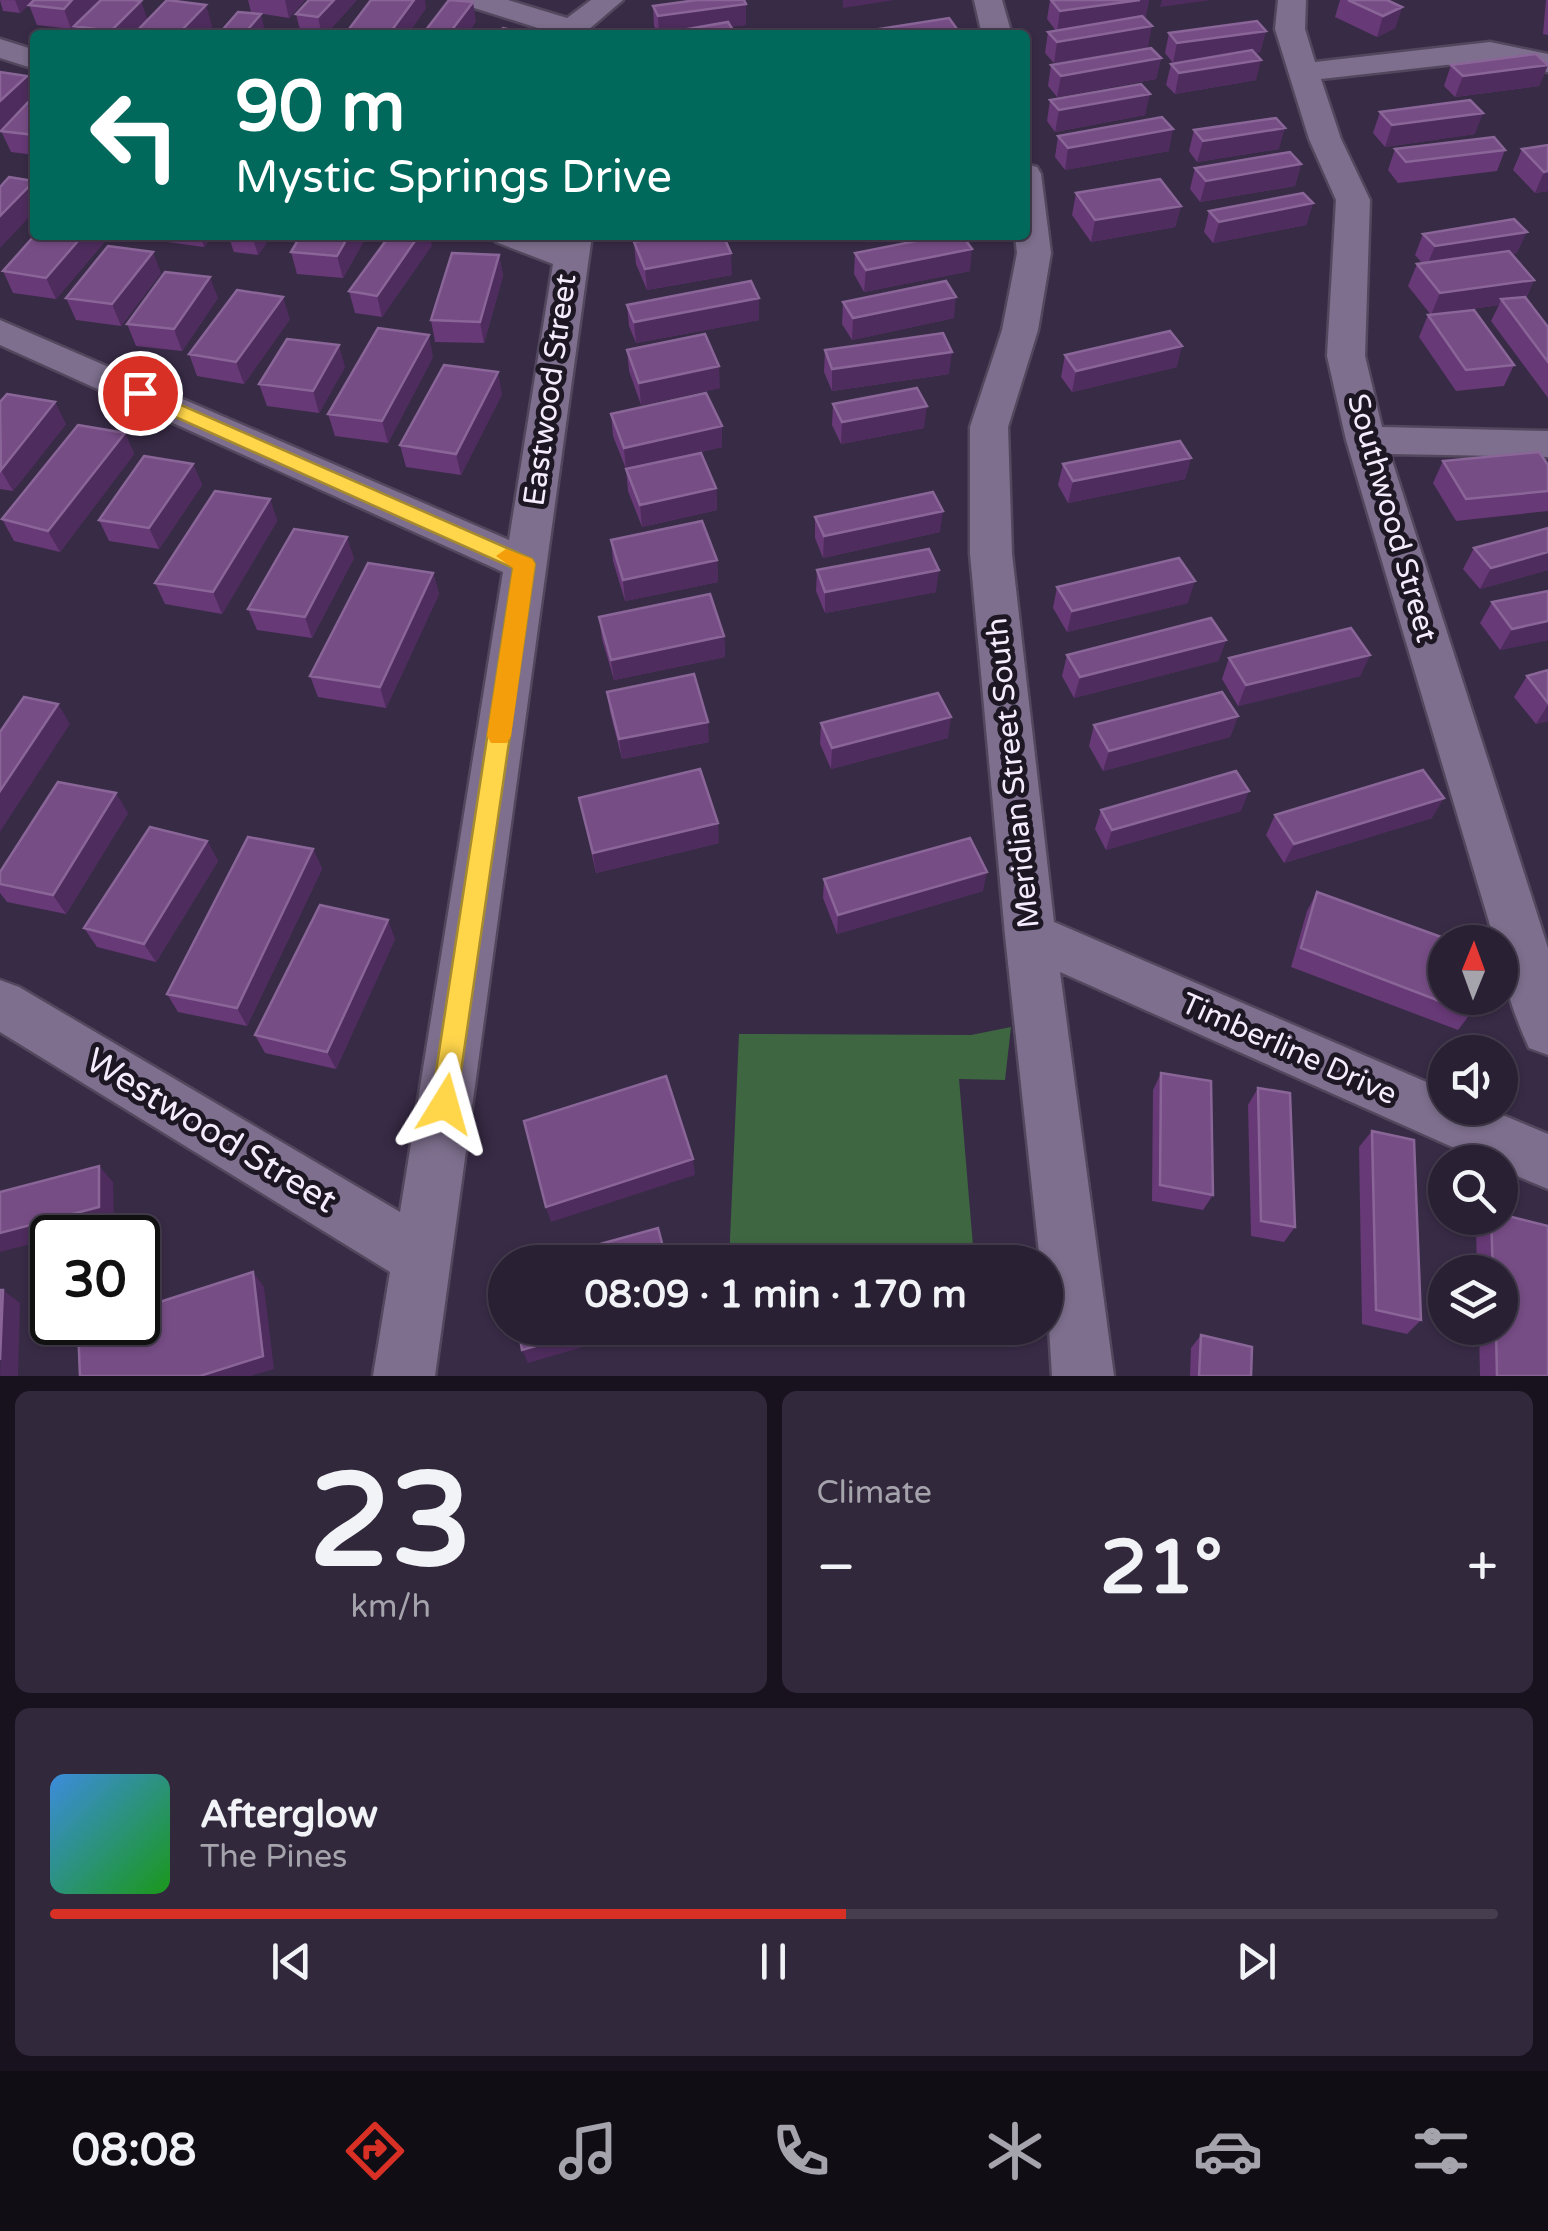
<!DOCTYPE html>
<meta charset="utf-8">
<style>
:root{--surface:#2a2034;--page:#32283c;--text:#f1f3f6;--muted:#a5a3ac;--line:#463e4f;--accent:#d93025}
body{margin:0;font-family:"Varela Round",sans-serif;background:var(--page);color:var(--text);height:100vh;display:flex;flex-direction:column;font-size:38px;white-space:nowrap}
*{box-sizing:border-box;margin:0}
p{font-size:32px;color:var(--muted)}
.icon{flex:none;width:55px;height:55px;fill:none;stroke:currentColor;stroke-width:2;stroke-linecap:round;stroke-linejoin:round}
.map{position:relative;height:1376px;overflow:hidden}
.details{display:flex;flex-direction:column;gap:15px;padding:15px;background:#17121d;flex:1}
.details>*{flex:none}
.hud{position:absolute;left:30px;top:30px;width:1000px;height:210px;border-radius:10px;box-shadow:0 2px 8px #0004,0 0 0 2px var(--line);background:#00695c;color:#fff;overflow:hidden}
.needle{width:65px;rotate:1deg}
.fabs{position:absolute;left:1428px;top:925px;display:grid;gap:20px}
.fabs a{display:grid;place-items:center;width:90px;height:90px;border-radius:50%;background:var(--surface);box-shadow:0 2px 8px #0004,0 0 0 2px var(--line);font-size:50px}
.speed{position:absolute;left:30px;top:1215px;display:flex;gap:20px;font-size:50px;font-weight:700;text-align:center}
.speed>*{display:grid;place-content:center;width:130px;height:130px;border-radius:50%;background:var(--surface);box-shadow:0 2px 8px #0004,0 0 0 2px var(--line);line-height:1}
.speed .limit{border:5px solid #111;border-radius:15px;background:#fff;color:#111}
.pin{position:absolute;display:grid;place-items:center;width:85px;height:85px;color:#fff;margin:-42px;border:5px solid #fff;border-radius:50%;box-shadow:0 2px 10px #0007}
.me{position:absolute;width:110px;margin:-55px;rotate:8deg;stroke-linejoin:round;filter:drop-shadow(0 0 8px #0008)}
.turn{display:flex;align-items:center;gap:35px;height:210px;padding:0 40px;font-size:45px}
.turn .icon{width:130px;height:130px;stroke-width:2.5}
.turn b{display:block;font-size:70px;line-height:85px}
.big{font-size:75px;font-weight:700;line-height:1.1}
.details .widget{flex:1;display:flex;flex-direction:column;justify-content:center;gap:15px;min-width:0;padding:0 35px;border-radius:15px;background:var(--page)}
.details .dial{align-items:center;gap:0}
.dial b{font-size:130px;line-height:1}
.song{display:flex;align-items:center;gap:30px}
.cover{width:120px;height:120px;border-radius:15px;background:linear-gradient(135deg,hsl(210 70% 55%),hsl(120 70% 35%))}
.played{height:10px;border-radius:5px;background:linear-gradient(90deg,var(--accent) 55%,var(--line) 55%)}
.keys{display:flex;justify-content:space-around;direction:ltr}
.heat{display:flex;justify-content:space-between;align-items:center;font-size:55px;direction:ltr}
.details .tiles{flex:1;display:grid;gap:15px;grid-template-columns:1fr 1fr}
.widget:last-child{grid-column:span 2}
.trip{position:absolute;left:488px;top:1245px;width:575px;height:100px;border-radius:50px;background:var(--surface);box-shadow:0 2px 8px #0004,0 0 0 2px var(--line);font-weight:700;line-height:100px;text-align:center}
.tabs{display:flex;height:160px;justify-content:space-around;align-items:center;background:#110d15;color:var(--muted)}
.tabs .icon{width:70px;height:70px}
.tabs .selected{color:var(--accent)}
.tabs b{font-size:45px;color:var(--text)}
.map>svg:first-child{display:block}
</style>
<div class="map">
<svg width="1548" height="1376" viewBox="0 0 1548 1376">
<rect width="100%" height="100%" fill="#382b46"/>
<path fill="#3e6641" d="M1011,1027l-6,53 -46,-1 14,167 48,8 -87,8h-205l10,-228 232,1z"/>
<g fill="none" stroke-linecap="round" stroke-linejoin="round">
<defs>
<path id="street" d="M464,0h44l59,18 24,-18h32l-35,30 4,5h-32l-92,-29z
M974,0h28l10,35h-30z
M1278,0h28l-1,29 10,33 175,-20 58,12v18l-58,-12 -169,19 20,60 29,61 -5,156 17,71 166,4v26l-158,-3 158,494v107l-19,-7c-14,-31 -29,-71 -29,-106h-5l-149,-502 -19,-84 9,-156 -27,-61 -34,-110z
M0,39l35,11v19l-35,-11z
M1025,164l12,3 4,7 10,79 -13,77 -30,97 4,127 42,368 391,168v18h41l62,26v55l-48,-20v-7h-14l-426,-190 54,404h-62l-7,-114h-5l-35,-327 -35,-381v-127l32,-97 15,-77 -2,-18h10z
M491,235h49l17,6 1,-6h34l-157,1141h-62l17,-104 -390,-240v-52l19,7 381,225 103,-640 -503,-227v-25l509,220 44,-276 -57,-22z"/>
</defs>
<use href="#street" stroke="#52475d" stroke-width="5"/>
<use href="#street" fill="#7d6f8d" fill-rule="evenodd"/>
</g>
<path fill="#673976" d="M0,0l141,1 6,19 65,6 -9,9h-126l-3,-8 -3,2 -34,-4 -8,-20 -9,8 -17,-2z
M248,0h57l-16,18 -38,-6z
M309,0h48l-32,35h-18l-6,-1 -5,-20z
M1050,0h99l-4,19 3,28 -94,16 -9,-10 3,-21 8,-1 -9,-12z
M1340,0h47l15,7 -7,21 -18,9 -42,-20z
M1546,0h2v35l-5,-1z
M653,6l93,19 -88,9 -4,-8z
M426,8l-19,27h-57l-1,-6z
M1266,31l-6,21 -6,1 2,27 -81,14 -9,-9 5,-21 2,-1 -8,-10 4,-20z
M1161,58l-5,21 -99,18 -9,-11 3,-21z
M1451,65h97l-9,21 -84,11 -11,-11z
M0,72l27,4 8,19v60l-24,-3 -10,-21 15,-15 -16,15z
M1050,100l95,15 -90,17 -8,-11z
M1380,112l95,22 -90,13 -12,-14z
M1194,130l85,19 -82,13 -8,-11z
M1058,136l111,15 -104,19 -10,-13z
M1548,145v46l-13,2 -22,-23 9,-21z
M1395,149l110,1 -8,21 -99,12 -10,-13z
M1301,164l-6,22 -95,16 -10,-13 5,-21z
M1076,193l105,13 -6,21 -84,15 -19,-27z
M1313,203l-7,22 -93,18 -9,-11 5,-21z
M1423,234l94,19 -6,1 23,26 -8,18 22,29v71l-57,-77 8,-16 -68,10 -23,-29 9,-22 5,-1 -7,-8z
M35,235h71l1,4 -51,60 -43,-6 -10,-22z
M158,235h55l-9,12 -44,-6z
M228,235h44l-14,20 -24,-3z
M301,235h66l-24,43 -46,-4 -6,-22z
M649,235h74l9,40 -85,15 -11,-26 -2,-22 16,-3z
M432,245l-50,72 -27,-4 -6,-22z
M855,253l115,18 -106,21 -10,-18z
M499,255l4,21 -19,67 -49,-1 -4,-22z
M161,273l-40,53 -45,-6 -10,-22z
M218,298l-36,53 -46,-5 -9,-22z
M759,298v22l-123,23 -7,-17 -2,-21z
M843,302l111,16 -102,22 -10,-16z
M1428,315l86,50 -10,21 -48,5 -37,-54z
M290,319l-46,65 -47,-8 -8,-22z
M627,350l93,38 -79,17 -12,-34z
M825,350l124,24 -117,17 -8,-19z
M1065,355l112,12 -105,25 -11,-15z
M433,357l-45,86 -53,-7 -7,-22z
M345,367l-26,46 -52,-7 -8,-22z
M502,394l-41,81 -55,-8 -6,-22z
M0,402l66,22 -53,67 -13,-2z
M833,404l91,24 -83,16 -9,-19z
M611,414l111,12v21l-67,16 61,25 1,22 -75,17 -14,-36 -2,-22 -13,-33z
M125,433l9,21 -74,98 -46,-11 -12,-22z
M1191,458l-6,21 -117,24 -10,-18 5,-21z
M1443,461l105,4v46l-92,10 -23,-38z
M193,464l9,21 -43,64 -50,-8 -10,-21z
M270,499l7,22 -55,93 -57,-10 -10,-21z
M815,517l125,15 -117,26 -8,-20z
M1548,528v42l-68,19 -17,-20 11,-21z
M611,540l106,20 1,22 -93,19 -12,-40z
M354,558l-42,80 -55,-8 -9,-21z
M817,570l119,22 -111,21 -9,-22z
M433,573l6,21 -53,114 -68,-11 -8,-21z
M1057,587l131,16 -121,29 -14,-24z
M1548,591v49l-48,10 -20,-27 12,-21z
M599,617l125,19 1,21 -111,23 -12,-41z
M1226,640l-8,21 -144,37 -12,-22 5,-21z
M1370,655l-10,21 -122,30 -16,-27 7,-21z
M1548,670v51l-12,3 -22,-27 13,-21z
M607,692l102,50 -87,17 -12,-47z
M1238,716l-8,21 -127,34 -14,-25 5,-21z
M821,723l127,15 -117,31 -11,-25z
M579,798l140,45 -123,30z
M1101,810l140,1 -135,39 -11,-21z
M128,813l-62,101 -59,-12 -7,-9v-21z
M1275,815l157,3 -148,45 -18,-28z
M207,841l11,20 -62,101 -59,-15 -13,-19z
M313,849l9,20 -75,157 -69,-14 -11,-18z
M824,879l159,12 -146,43 -14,-36z
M1317,892l154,121 -13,17 -167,-63 16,-56z
M395,939l-59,130 -71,-16 -10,-18z
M1161,1073l52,122 -10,15 -51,-9 1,-111z
M1258,1088l37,139 -11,15 -33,-6 -3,-131z
M1372,1131l49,189 -14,14 -45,-10 -3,-177z
M1486,1218h14l48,158h-68l-1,-48h21v-56h-23l-1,-45z
M1201,1335l50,41h-61l1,-28z"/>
<path fill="#4e2c5d" d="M15,0h20l-15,13z
M72,0h28l-29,29 -7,-20z
M285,0h20l-16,18z
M334,0h23l-32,35h-3l-4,-18z
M414,0h11l1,8 -19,27h-17z
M843,0h52l-52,8z
M1140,0h9l-4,19 -88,13 3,-21z
M1162,0h50l-52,7z
M141,1l7,20 -13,14h-22l-2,-4z
M473,2l3,20 -9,13h-19z
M746,4v21l-76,10h-11l-1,-19z
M206,5l6,21 -9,9h-26z
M1402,7l-7,21 -18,9 6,-21z
M261,14l5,21h-23z
M1152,26l-4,21 -94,16 3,-21z
M957,29l-1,6h-38z
M1266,31l-6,21 -87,11 4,-20z
M1161,58l-5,21 -99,18 4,-21z
M1261,60l-5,20 -81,14 4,-21z
M1548,65l-9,21 -84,11 8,-21z
M27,76l8,22 -35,33v-30z
M1150,94l-5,21 -90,17 4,-22z
M1483,113l-8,21 -90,13 7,-22z
M1285,128l-6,21 -82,13 6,-21z
M1173,129l-4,22 -104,19 3,-22z
M1301,164l-6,22 -95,16 6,-21z
M1548,171v20l-13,2 9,-21z
M34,181l1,30 -35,37v-32z
M1313,203l-7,22 -93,18 6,-21z
M1181,206l-6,21 -84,15 4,-22z
M1527,232l-10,21 -91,15 9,-22z
M83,235h23l1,4 -51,60 -10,-21z
M200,235h13l-9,12z
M252,235h20l-14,20z
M349,235h18l-24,43 -6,-22z
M419,235h10l3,10 -50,72 -5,-21z
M867,235h41l-42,8z
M972,249l-2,22 -106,21 2,-22z
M153,252l8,21 -40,53 -9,-22z
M731,253l1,22 -85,15 -2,-21z
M499,255l4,21 -19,67 -4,-21z
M210,277l8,21 -36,53 -8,-22z
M1534,280l-10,21 -23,-2 -2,6 -68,10 9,-22z
M283,297l7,22 -46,65 -8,-22z
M956,297l-2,21 -102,22 1,-22z
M759,298v22l-123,23 -2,-21z
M429,335l4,22 -45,86 -6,-22z
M339,345l6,22 -26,46 -6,-22z
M1182,346l-5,21 -105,25 4,-21z
M952,352l-3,22 -117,17v-22z
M719,366l1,22 -79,17 -2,-22z
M498,372l4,22 -41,81 -5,-21z
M55,402l11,22 -53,67 -12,-21z
M927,406l-3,22 -83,16 1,-22z
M722,426v21l-96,23 -2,-22z
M125,433l9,21 -74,98 -12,-21z
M1191,458l-6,21 -117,24 5,-22z
M193,464l9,21 -43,64 -10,-21z
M716,488l1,22 -75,17 -2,-22z
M270,499l7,22 -55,93 -9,-22z
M943,511l-3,21 -117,26 1,-22z
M347,537l7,21 -42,80 -7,-21z
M1548,552v18l-68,19 11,-21z
M717,560l1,22 -93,19 -2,-21z
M939,570l-3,22 -111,21v-21z
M433,573l6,21 -53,114 -6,-21z
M1195,581l-7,22 -121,29 5,-21z
M1548,621v19l-48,10 12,-21z
M724,636l1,21 -111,23 -3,-20z
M1226,640l-8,21 -144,37 6,-21z
M1370,655l-10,21 -122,30 8,-21z
M58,704l12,20 -70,108v-41z
M1548,705v16l-12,3z
M1238,716l-8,21 -127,34 6,-20z
M951,717l-3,21 -117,31 1,-21z
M708,722l1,20 -87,17 -3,-20z
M1249,791l-8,20 -135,39 6,-20z
M116,793l12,20 -62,101 -13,-19z
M1444,798l-12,20 -148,45 10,-19z
M718,823l1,20 -123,30 -3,-20z
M207,841l11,20 -62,101 -12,-18z
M313,849l9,20 -75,157 -10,-18z
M987,872l-4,19 -146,43 1,-19z
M388,920l7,19 -59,130 -9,-17z
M693,1159l2,16 -144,47 -5,-15z
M99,1166l14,16 1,40 -114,30v-19z
M253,1272l11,15 10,82 -23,7h-51z
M3,1290l17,13 -2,73h-18z
M599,1328h49l-120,35 -6,-13z"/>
<path fill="#764d85" stroke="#8a6698" stroke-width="2.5" d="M34,0h38l-8,9 -35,-4z
M101,0h32l8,1 -30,30 -37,-5z
M167,0l39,5 -29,30h-44z
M309,0h25l-16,17 -22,-3z
M371,0h43l-25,34 -40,-5z
M449,0l24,2 -25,33h-26z
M697,0h47l2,4 -88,12 -5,-10z
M1051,0h89l-80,11z
M1348,0h39l15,7 -19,9z
M238,12l23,2 -18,21h-25z
M1142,16l10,10 -95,16 -9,-10z
M949,18l8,11 -39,6h-63l-2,-2z
M1257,21l9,10 -89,12 -8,-10z
M728,22l8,13h-82z
M503,28l29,7h-38z
M1151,48l10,10 -100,18 -10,-11z
M1252,50l9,10 -82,13 -8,-9z
M1536,54l12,11 -85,11 -12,-11z
M0,72l27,4 -27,25z
M1141,84l9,10 -91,16 -9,-10z
M35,95v40l-34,-4z
M1470,100l13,13 -91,12 -12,-13z
M1162,117l11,12 -105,19 -10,-12z
M1276,118l9,10 -82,13 -9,-11z
M1494,137l11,13 -99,12 -11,-13z
M1548,145v26l-4,1 -22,-23z
M1290,152l11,12 -95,17 -11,-13z
M9,177l25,4 -34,35v-29z
M1160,179l21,27 -86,14 -19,-27z
M1303,193l10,10 -94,19 -10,-11z
M1514,219l13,13 -92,14 -12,-12z
M35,235h48l-37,43 -43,-7z
M301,235h48l-12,21 -46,-4z
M390,235h29l-42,61 -28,-5z
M673,235h50l8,18 -86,16 -11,-27z
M946,235h16l10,14 -106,21 -11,-17z
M108,246l45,6 -41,52 -46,-6z
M1509,251l25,29 -94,13 -23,-29z
M452,253l47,2 -19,67 -49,-2z
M165,272l45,5 -36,52 -47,-5z
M751,281l8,17 -125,24 -7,-17z
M946,281l10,16 -103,21 -10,-16z
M237,290l46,7 -47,65 -47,-8z
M1525,297l23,30v35l-47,-63z
M1474,310l40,55 -48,5 -38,-55z
M378,328l51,7 -47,86 -54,-7z
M1170,331l12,15 -106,25 -11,-16z
M943,333l9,19 -120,17 -7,-19z
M705,334l14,32 -80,17 -12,-33z
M287,339l52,6 -26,46 -54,-7z
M444,365l54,7 -42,82 -56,-9z
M917,388l10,18 -85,16 -9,-18z
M706,393l16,33 -98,22 -13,-34z
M7,394l48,8 -54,68 -1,-68z
M78,425l47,8 -77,98 -46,-12z
M1180,441l11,17 -118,23 -10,-17z
M1539,452l9,13v26l-82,8 -23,-38z
M701,453l15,35 -76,17 -14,-36z
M144,456l49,8 -44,64 -50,-8z
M215,491l55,8 -57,93 -58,-9z
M933,492l10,19 -119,25 -9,-19z
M702,521l15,39 -94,20 -12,-40z
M1548,528v24l-57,16 -17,-20z
M294,529l53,8 -42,80 -57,-8z
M929,549l10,21 -114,22 -8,-22z
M1179,558l16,23 -123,30 -15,-24z
M368,563l65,10 -53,114 -70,-11z
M1548,591v30l-36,8 -20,-27z
M710,594l14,42 -113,24 -12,-43z
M1211,618l15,22 -146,37 -13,-22z
M1351,628l19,27 -124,30 -17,-27z
M1548,670v33l-21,-27z
M694,674l14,48 -89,17 -12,-47z
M1222,692l16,24 -129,35 -15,-26z
M938,693l13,24 -119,31 -11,-25z
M24,697l34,7 -58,87v-59z
M700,769l18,54 -125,30 -14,-55z
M1423,770l21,28 -150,46 -19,-29z
M1236,771l13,20 -137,39 -11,-20z
M58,782l58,11 -63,102 -53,-11v-12z
M150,827l57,14 -63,103 -60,-16z
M248,837l65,12 -76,159 -70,-14z
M970,838l17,34 -149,43 -14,-36z
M1317,892l138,50h-10v56h30l-4,15 -170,-65z
M320,905l68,15 -61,132 -72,-17z
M1161,1073l50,8 2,114 -53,-10z
M666,1076l27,83 -147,48 -22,-86z
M1258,1088l32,5 5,134 -34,-6z
M1372,1131l42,9 7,180 -45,-10z
M99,1166v41l-99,26v-41z
M1500,1214l48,12v150h-51l-1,-48h4v-56h-7l-2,-54h9z
M658,1228l9,34h-132z
M253,1272l10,84 -63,20h-120l-2,-48 17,-6h43v-13z
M0,1290h3l-3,70z
M518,1328h81l-77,22z
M1201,1335l51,12 -1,29h-52z"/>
<path fill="#ffd54a" stroke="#a68a30" stroke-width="2.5" d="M140,387l392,172 3,5 -80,549 -10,4 -10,-4 -4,-9 82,-536 -380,-170v-9z"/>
<path fill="#f59e0b" d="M506,549l26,10 3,5 -24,172 -4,7h-16l-4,-7 26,-168 -17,-12z"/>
<g text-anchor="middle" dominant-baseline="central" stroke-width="10" stroke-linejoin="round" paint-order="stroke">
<g font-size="30" fill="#f4ecfd" stroke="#1c1723">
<text transform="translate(550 390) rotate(-82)">Eastwood Street</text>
<text transform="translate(1392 518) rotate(74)">Southwood Street</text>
<text transform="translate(1013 773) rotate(-96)">Meridian Street South</text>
<text transform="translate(1289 1049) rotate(24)">Timberline Drive</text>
</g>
<g font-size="35" fill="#f4ecfd" stroke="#1c1723">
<text transform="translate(211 1131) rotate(31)">Westwood Street</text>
</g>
</g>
</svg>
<div class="fabs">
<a><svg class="needle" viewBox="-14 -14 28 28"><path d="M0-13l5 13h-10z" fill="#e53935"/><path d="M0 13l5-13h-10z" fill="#a5a3ac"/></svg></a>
<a><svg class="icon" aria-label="sound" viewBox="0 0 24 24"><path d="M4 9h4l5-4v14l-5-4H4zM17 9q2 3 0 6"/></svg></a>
<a><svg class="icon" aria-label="search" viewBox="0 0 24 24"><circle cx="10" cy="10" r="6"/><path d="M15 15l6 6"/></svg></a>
<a><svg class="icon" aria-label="layers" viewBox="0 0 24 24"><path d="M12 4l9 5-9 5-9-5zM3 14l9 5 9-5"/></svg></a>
</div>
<div class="speed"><div class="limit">30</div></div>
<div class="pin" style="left:140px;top:393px;background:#d93025"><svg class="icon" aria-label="arrive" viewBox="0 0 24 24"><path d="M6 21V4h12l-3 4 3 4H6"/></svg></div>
<svg class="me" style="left:445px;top:1104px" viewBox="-20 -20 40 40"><path d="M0-17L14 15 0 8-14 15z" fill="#ffd54a" stroke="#fff" stroke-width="4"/></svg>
<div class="trip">08:09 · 1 min · 170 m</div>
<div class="hud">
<div class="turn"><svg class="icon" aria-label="left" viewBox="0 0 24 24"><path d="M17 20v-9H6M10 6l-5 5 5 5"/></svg><div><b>90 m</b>Mystic Springs Drive</div></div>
</div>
</div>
<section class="details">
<div class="tiles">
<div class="widget dial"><b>23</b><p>km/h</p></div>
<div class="widget"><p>Climate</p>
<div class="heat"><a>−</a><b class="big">21°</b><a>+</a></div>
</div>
<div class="widget">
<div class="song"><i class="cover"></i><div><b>Afterglow</b><p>The Pines</p></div></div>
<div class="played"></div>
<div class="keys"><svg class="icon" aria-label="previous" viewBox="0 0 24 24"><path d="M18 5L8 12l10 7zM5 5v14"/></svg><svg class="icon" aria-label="pause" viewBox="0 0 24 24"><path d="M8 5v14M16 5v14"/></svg><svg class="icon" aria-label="next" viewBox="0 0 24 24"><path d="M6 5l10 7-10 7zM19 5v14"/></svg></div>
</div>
</div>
</section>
<nav class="tabs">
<b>08:08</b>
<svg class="icon selected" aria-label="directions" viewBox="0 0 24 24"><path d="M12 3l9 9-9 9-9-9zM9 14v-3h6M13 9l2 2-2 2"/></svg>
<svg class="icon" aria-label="music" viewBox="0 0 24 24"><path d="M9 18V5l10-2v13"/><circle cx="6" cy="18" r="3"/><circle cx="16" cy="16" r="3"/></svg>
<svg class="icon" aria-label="phone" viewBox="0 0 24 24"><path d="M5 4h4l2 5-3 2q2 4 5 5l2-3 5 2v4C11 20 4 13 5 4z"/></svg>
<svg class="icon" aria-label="climate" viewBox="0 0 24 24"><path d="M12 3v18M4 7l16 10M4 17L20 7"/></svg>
<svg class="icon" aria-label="car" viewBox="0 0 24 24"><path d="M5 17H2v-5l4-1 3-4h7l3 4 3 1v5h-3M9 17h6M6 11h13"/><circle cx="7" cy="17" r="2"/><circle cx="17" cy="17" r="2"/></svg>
<svg class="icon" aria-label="filters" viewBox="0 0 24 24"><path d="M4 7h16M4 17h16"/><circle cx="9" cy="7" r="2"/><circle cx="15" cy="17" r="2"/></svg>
</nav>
